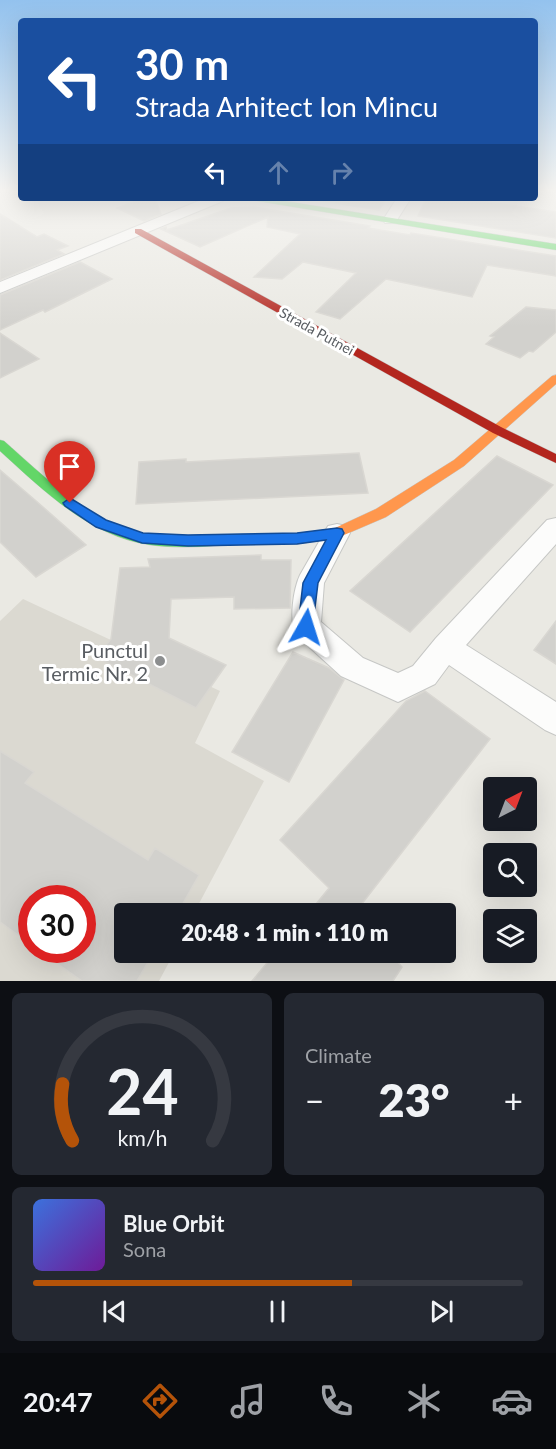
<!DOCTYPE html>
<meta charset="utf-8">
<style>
:root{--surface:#171b24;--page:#242831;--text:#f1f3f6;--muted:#9ea1a6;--line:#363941;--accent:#b45309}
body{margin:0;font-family:Lato,sans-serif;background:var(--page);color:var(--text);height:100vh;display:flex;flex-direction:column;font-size:22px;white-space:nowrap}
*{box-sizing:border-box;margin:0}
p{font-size:20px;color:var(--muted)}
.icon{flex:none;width:33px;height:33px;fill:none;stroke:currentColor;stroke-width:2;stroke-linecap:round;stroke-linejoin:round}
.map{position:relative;height:981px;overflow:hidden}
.side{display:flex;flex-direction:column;gap:12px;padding:12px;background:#0d0f14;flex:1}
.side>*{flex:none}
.hud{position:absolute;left:18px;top:18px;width:520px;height:183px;border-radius:6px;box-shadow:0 6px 24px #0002;background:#1a4fa0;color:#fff;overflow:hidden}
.needle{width:39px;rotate:42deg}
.controls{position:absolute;left:483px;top:777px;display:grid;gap:12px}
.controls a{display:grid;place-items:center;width:54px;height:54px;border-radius:6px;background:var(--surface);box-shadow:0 6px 24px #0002;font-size:30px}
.speed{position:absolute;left:18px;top:885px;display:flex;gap:12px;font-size:30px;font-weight:700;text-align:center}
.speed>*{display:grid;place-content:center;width:78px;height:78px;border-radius:50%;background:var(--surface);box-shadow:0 6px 24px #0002;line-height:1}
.speed .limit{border:9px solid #d22;background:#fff;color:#111}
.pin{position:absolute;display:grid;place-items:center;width:51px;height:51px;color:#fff;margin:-62px -26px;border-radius:50% 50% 50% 0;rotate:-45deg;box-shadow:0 0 6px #0007}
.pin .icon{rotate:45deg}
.me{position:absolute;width:66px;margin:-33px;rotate:6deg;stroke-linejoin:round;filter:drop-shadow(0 0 4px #0008)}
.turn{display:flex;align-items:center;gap:21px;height:126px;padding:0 18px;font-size:27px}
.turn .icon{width:78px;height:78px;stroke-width:2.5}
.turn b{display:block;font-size:42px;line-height:51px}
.lanes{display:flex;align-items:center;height:57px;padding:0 18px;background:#0003;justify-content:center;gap:30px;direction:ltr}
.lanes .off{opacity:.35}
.big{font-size:45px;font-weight:800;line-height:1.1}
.side .card{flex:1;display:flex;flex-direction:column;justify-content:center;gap:9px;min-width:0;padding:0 21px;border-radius:9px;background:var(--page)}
.side .dial{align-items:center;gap:0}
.dial svg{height:156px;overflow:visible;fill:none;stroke:var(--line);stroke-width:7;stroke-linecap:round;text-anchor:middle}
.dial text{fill:var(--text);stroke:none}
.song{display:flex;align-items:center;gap:18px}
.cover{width:72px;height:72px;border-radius:9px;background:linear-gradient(135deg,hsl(220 70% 55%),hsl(280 70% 35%))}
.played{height:6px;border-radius:3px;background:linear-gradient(90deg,var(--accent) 65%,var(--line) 65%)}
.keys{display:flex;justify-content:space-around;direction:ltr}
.heat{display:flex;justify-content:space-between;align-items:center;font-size:33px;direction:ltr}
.side .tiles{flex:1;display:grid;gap:12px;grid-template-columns:1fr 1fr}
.card:last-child{grid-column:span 2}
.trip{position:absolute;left:114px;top:903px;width:342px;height:60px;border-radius:6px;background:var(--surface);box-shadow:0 6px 24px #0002;font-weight:800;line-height:60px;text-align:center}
.menu{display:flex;height:96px;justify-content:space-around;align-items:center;background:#090b0e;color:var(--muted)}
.menu .icon{width:42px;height:42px}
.menu .on{color:var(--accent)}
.menu b{font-size:27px;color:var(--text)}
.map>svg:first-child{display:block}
</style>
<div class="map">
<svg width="556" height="981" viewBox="0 0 556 981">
<rect width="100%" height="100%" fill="#eae9e3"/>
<path fill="#dbd9d1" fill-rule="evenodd" d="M23,599l197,92 -25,52 69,38 -70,132 -70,1v38l50,1 -15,28h-159v-360zM32,898h50v52h-50z"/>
<path fill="#d2d1cd" stroke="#d9d7d2" stroke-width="1.5" d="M144,198h11l6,16 -17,7 -27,-13z
M303,198h84l-8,12z
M426,198h36l94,14v26l-138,-22z
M254,207l116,19 -2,2 42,7 1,-2 145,23v20l-69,-11 -15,32 -86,-18 -46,40 -24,-7 40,-39 -53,-11 -21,17 -28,-2 46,-43 -33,-7 1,-10 -68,30 -39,-18 5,-2 1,3 64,-22z
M0,214l37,23 7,-3 24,12 -11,4 7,4 -64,26z
M80,262l32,17 -67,33 -2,-2 -43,20v-35z
M526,307l30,3v22l-23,20 -4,-1 -9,7 -34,-14 8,-7 -4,-1z
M0,333l39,26 -39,19z
M359,453l9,40 -232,11 3,-42 47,-3v3z
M497,456l56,29 -143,147 -60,-41z
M0,470l35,30 51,45 -50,32 -36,-35z
M261,555v5h30l-1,48 -56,1v-12l-63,2 -2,39 57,27 -30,43 -100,-51 15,-18 9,-71 30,-1 -2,-8z
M556,621v43l-22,-14z
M293,652l36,16 15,12 -55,102 -57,-30z
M425,691l65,48 -136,175h-46l21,-26 -49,-48 126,-139z
M0,751l34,21 -9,11 123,77 7,-12 44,27 -22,39h-53v38h30l-17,29h-55l-44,-31h44v-52h-50v47l-32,-23z
M276,952h113l13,15 -9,14h-141z"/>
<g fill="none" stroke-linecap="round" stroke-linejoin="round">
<defs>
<path id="street" d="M206,198h19l-2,3 -223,92v-11z
M397,198h14l-16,25h-10l-2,-3z
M556,518v26l-90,101 90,57v33l-11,-5 -96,-65 -14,19 -37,18 -57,-26 -45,-41c-7,-14 -3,-45 4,-60l28,-49 9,-2 9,2 4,7 -26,50 -3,39 42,36 35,15 15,-7 23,-28 111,-118z"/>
<path id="fast" d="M247,198h19l290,46v6l-305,-50z
M0,440l4,1c40,35 84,80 137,92 33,7 69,2 102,1l5,1 2,4 -2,4 -5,1c-31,2 -62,5 -92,1 -61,-8 -108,-55 -151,-94z"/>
<path id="slow" d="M556,375v9l-92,82 -78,51 -49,21 -40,6h-54l-5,-1 -2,-4 2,-4 5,-1h54l38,-6 41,-19 78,-49 98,-84z"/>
<path id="jam" d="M135,229h6l360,198 55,27v9l-63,-30 -358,-200z"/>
</defs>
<use href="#street" stroke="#c6c7c5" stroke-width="2"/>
<use href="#fast" stroke="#c7c8c7" stroke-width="1"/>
<use href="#slow" stroke="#c7c8c7" stroke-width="1"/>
<use href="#jam" stroke="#c7c8c7" stroke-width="1"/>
<use href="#street" fill="#fcfcfb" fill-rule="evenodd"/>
<use href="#fast" fill="#63d668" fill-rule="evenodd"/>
<use href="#slow" fill="#ff974d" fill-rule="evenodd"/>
<use href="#jam" fill="#b3261e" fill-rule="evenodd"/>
</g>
<linearGradient id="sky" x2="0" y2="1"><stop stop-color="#93c2ee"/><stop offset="0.58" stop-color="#f6f5f2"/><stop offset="1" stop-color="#f6f5f2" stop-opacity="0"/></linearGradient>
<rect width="556" height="327" fill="url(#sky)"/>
<path fill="#1a73e8" stroke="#114b97" stroke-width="1.5" d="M70,498l36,22 37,13 45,2 109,-2 40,-5 5,1 2,4 -26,50 -6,49 -6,2 -6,-2 -2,-5 5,-44 23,-43 -29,4 -109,2 -46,-3 -46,-16 -31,-21 -2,-3z"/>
<circle fill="#8c8e8f" stroke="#fff" stroke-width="2" cx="160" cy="661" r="6"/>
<g text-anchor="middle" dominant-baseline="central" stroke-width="6" stroke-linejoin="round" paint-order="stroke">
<g font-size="14" fill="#595d62" stroke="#fff">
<text transform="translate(317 331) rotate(29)">Strada Putnei</text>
</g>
<g font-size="20" fill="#595d62" stroke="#fff" text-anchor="end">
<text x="148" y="650">Punctul<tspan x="148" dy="23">Termic Nr. 2</tspan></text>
</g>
</g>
</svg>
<div class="controls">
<a><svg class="needle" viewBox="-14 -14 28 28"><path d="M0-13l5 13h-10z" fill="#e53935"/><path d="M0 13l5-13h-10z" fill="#9ea1a6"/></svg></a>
<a><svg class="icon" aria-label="search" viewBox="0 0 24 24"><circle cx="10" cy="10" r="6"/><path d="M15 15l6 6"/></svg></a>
<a><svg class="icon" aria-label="layers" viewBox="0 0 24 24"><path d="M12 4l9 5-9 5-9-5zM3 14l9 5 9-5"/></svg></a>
</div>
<div class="speed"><div class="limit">30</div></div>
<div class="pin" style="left:70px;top:503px;background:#d93025"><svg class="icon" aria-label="arrive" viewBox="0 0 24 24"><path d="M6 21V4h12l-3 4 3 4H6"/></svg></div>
<svg class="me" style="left:306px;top:627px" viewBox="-20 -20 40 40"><path d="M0-17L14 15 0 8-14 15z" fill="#1a73e8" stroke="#fff" stroke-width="4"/></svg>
<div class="trip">20:48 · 1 min · 110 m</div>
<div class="hud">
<div class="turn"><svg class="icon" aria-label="left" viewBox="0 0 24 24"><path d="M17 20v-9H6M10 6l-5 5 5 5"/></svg><div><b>30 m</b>Strada Arhitect Ion Mincu</div></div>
<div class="lanes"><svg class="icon" aria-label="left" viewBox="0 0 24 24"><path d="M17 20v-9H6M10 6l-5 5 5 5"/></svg><svg class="icon off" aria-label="ahead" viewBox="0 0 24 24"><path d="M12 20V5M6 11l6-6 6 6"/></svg><svg class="icon off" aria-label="right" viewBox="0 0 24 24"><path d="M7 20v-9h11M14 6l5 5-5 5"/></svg></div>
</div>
</div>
<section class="side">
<div class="tiles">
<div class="card dial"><svg viewBox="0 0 100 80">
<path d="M14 69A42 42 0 1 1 86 69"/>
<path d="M14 69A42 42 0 0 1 9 40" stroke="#b45309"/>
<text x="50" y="56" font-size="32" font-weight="700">24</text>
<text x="50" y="72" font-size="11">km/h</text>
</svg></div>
<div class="card"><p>Climate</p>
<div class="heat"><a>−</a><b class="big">23°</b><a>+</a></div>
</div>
<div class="card">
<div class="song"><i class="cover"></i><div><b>Blue Orbit</b><p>Sona</p></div></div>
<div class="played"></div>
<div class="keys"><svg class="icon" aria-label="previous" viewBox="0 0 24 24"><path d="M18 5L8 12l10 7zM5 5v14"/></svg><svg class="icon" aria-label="pause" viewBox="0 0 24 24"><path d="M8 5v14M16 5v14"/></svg><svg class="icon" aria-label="next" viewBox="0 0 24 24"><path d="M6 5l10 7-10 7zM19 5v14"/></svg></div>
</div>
</div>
</section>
<nav class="menu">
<b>20:47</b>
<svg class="icon on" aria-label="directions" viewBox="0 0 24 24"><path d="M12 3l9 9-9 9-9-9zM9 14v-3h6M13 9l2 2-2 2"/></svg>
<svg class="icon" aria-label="music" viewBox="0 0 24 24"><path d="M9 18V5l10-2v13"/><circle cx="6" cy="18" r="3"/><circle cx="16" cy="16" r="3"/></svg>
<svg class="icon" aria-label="phone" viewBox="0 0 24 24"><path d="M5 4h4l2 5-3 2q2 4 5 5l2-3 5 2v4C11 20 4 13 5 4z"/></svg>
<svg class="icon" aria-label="climate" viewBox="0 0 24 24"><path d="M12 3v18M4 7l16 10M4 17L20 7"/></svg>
<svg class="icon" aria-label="car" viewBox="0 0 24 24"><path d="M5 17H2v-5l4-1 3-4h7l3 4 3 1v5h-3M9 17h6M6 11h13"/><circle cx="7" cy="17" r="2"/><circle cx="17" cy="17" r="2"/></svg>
</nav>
